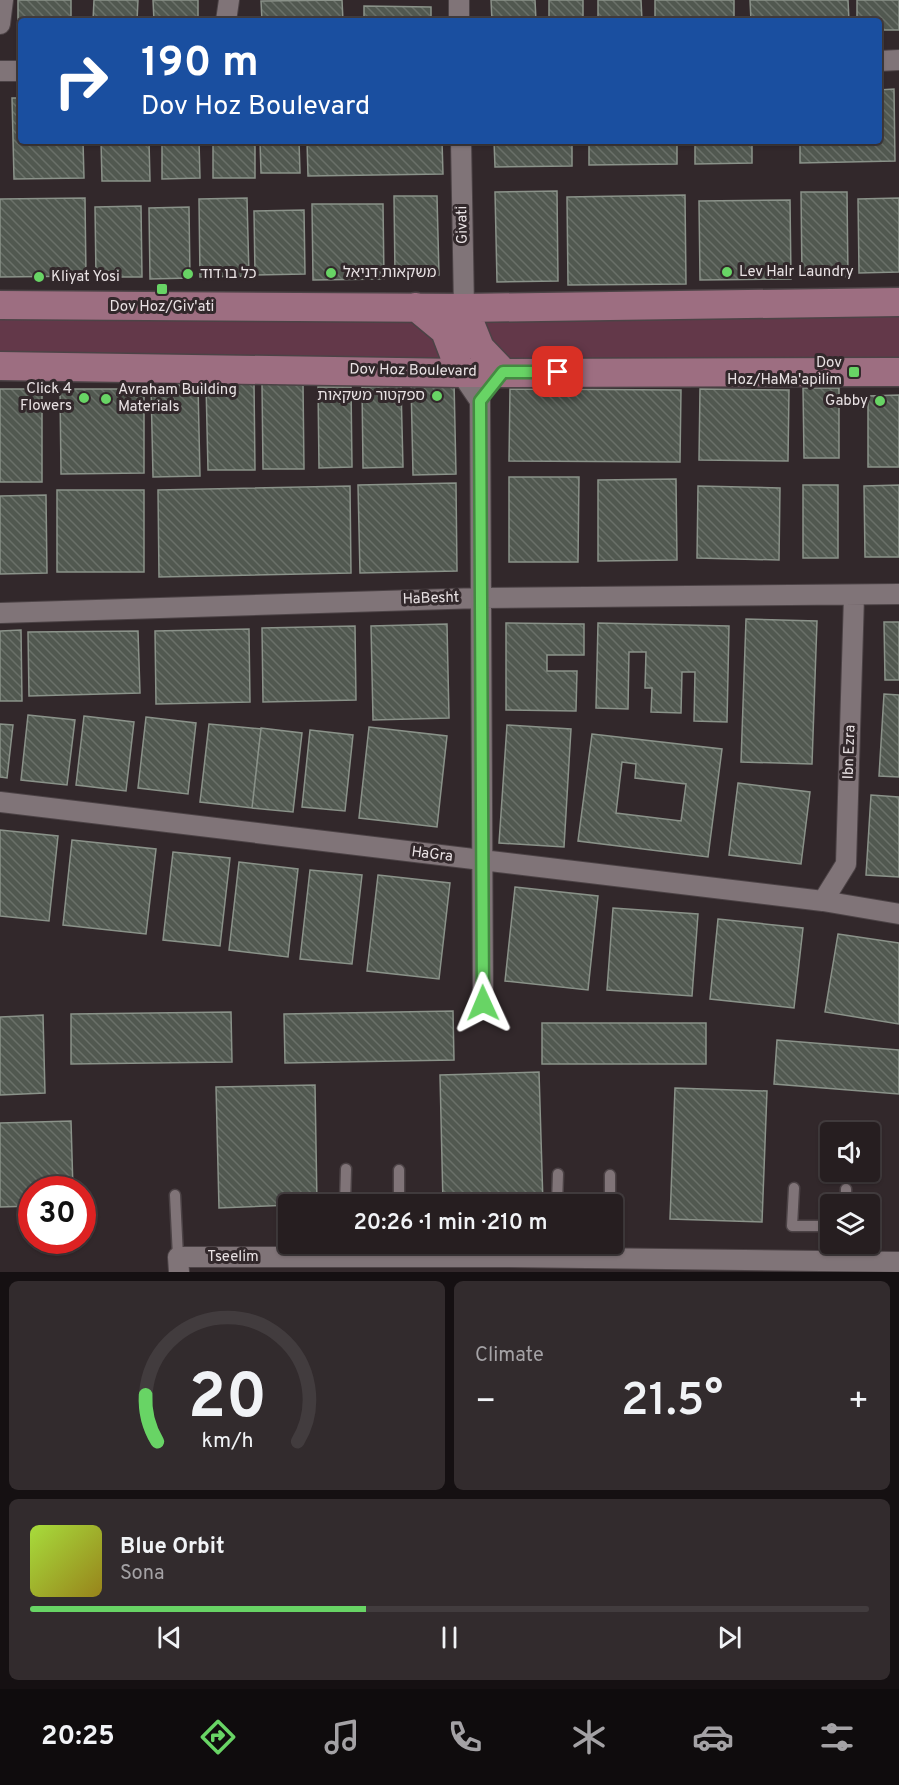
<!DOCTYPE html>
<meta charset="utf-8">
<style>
:root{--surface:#261e20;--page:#322b2d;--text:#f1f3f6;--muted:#a4a2a5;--line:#423c3e;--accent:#68d465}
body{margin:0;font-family:Overpass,"Noto Sans Hebrew",sans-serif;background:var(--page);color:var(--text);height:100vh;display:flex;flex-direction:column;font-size:22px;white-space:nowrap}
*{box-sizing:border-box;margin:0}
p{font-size:20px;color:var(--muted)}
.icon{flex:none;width:33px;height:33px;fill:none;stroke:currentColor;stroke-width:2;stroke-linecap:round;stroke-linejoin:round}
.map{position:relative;height:1272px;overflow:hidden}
.details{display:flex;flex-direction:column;gap:9px;padding:9px;background:#151012;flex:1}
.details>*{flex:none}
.hud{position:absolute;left:18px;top:18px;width:864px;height:126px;border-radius:6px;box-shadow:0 2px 4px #0004,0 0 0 2px var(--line);background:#1a4fa0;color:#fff;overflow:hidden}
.controls{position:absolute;left:820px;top:1122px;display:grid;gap:12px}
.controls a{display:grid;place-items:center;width:60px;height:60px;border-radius:6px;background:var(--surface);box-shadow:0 2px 4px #0004,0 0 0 2px var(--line);font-size:30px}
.speed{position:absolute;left:18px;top:1176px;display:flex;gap:12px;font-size:30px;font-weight:700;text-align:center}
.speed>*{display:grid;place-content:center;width:78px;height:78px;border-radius:50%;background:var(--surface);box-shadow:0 2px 4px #0004,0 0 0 2px var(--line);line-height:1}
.speed .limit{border:9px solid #d22;background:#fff;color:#111}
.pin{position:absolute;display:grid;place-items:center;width:51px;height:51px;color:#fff;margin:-26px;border-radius:12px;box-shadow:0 3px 9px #0006}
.me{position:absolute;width:66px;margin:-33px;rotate:359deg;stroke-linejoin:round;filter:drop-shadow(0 0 4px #0008)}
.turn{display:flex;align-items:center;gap:21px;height:126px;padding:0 24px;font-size:27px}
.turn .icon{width:78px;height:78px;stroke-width:2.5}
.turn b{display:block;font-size:42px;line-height:51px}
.big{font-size:45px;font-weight:600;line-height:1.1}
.details .widget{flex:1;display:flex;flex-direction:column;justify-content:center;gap:9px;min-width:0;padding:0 21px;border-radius:9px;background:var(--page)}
.details .dial{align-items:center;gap:0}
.dial svg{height:156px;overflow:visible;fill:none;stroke:var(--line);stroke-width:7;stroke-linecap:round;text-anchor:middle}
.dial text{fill:var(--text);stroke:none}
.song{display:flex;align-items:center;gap:18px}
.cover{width:72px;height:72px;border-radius:9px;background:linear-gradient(135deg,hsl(80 70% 55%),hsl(50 70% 35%))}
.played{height:6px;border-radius:3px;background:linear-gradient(90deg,var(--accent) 40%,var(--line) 40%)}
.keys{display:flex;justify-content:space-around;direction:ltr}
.heat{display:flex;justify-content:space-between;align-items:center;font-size:33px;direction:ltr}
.details .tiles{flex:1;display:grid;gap:9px;grid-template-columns:1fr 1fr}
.widget:last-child{grid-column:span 2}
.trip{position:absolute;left:278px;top:1194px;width:345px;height:60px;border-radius:6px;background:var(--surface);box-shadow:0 2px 4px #0004,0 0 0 2px var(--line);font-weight:600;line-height:60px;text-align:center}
.tab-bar{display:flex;height:96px;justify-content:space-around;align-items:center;background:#0f0c0d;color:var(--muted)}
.tab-bar .icon{width:42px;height:42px}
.tab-bar .selected{color:var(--accent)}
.tab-bar b{font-size:27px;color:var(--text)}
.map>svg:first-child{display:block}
</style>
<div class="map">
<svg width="899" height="1272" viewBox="0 0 899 1272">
<defs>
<pattern id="building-back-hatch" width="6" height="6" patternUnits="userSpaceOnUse" patternTransform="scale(1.5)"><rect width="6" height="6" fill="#515850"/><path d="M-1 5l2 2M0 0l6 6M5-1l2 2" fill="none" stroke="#6a7069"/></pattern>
</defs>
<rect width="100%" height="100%" fill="#32282b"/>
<path fill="#633849" d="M899,302v70h-396l-39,-64z
M0,305l416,2 45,66 -461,-7z"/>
<path fill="url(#building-back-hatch)" stroke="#8a9289" stroke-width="1.5" fill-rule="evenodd" d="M18,0h53v21h-50v24h-3z
M94,0h44l-1,21h-44z
M153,0h45v21h-44z
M342,0l1,21h-81l-1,-20z
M491,0h44l1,21h-44z
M549,0h34v21h-34z
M598,0h43l1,21h-44z
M655,0h79v21h-79z
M750,0h98l1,21h-98z
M857,0h42v30h-20v-9h-22z
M364,6l67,1v14h-67z
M894,89l1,72 -95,2v-22h79v-51z
M12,98h9v43h62l1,37 -70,1z
M101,141h48l1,40h-48z
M162,141h37l1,37 -38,1z
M213,141h42v37h-42z
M260,141h39l1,32h-39z
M307,141h135l1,33 -135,2z
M494,141h78v25l-77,1z
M589,141h88v23l-88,1z
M695,141h57v22l-57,1z
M557,191l1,90 -61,1 -2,-90z
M801,192h46l1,85h-46z
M685,195l1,89 -118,1 -1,-88z
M394,196h43l2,79 -44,1z
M85,198l1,78 -86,1v-78z
M247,198l2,78 -49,1 -1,-78z
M899,198v74l-40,1 -1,-74z
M790,200l1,79 -91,1 -1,-79z
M312,204h71l1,75 -71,1z
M141,206l1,71h-46l-1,-70z
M189,207l1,71 -40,1 -1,-71z
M304,210l1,64 -50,1 -1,-64z
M454,381l2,93 -43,1 -2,-93z
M254,383l1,87h-47l-2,-86z
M303,383l1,86h-41l-1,-85z
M151,385h47l2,91 -47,1z
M401,386l2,81 -40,1 -1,-81z
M318,387h33l1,80 -33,1z
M803,388h36v70h-35z
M0,389h42v93h-42z
M60,389h84v84l-83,1z
M510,389l171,1 -1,72 -171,-1z
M700,389l89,1 -1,71 -89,-1z
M899,395v72h-31v-71z
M509,477h70l-1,85h-69z
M676,479l1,81 -79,1v-81z
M456,483l1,88 -97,2 -2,-88z
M803,485h35v73h-35z
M899,485v72h-34l-1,-71z
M350,486l1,87 -192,4 -1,-87z
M698,486l82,2 -1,72 -82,-2z
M57,490h87v82h-87z
M46,495l1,78 -47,1v-78z
M746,619l71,2 -5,143 -71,-2z
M884,622h15v58h-14z
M506,623l78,1v31h-37v16h30l-1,40 -70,-1z
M598,623l131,3 -2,96 -33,-1 1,-49h-13l-1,41 -30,-1 1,-24h-7l1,-36h-17l-1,57 -32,-1z
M447,624l2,94 -76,2 -2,-94z
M355,626l1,74 -93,2 -1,-74z
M249,629l1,73 -94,2 -1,-73z
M21,630l1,71h-22v-70z
M138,631l2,62 -111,3 -1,-64z
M884,694l15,1v82l-20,-1z
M28,715l47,5 -8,65 -46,-5z
M84,716l50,6 -8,69 -50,-6z
M146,717l50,6 -8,71 -50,-6z
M0,724l13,1 -6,53 -7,-1z
M209,724l52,5 -9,79 -52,-6z
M507,725l64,4 -7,118 -65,-4z
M369,727l78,9 -10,91 -78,-9z
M261,728l41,5 -9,79 -41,-4z
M310,730l43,5 -8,76 -43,-4z
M592,734l130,15 -14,108 -130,-16zM622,762l14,2 -1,14 51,6 -5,37 -65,-8z
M738,783l72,9 -9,72 -72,-9z
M871,795l28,2v80l-33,-2z
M0,830l58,6 -9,85 -49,-5z
M72,840l84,9 -10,85 -83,-9z
M173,852l57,6 -10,88 -57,-6z
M239,862l59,7 -10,88 -59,-7z
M310,870l52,5 -10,89 -52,-5z
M378,875l72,8 -11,96 -72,-8z
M515,887l83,9 -10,94 -83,-9z
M613,908l85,6 -6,82 -85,-6z
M718,919l85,9 -9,80 -84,-9z
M838,934l61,9v81l-74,-12z
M453,1011l1,49 -169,3 -1,-49z
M231,1012l1,50 -161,2v-50z
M43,1015l2,78 -45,2v-78z
M542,1023h164v41h-164z
M777,1040l122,10v44l-125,-10z
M539,1072l4,132h-100l-3,-129z
M315,1085l2,119 -98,4 -3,-121z
M675,1088l92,3 -5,131 -92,-3z
M71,1121l2,69h-41v16l-32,1v-84z"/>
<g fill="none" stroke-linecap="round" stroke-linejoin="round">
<defs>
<path id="lane" d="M399,1170v34
M610,1175v29
M794,1188l-2,38h39
M846,1189v15
M175,1195l3,62
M345,1204l1,-35
M557,1204l1,-30
M846,1244v18"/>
<path id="street" d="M459,0v21
M226,21l3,-21
M0,24l3,-24
M879,61l20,-1
M0,71h21
M461,141l3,167
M461,373l19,28 3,602
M0,613l480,-15 419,-4
M0,802l823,99 76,13
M823,901l23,-37 8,-268
M179,1272l-1,-15h325l396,5"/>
<path id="secondary" d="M0,305l464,3 435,-6
M416,307l29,24 16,42
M464,308l16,40 23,24
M0,366l461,7 438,-1"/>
</defs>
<use href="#lane" stroke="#4c4346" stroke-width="13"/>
<use href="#street" stroke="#4c4346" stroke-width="22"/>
<use href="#secondary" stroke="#4c4346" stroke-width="31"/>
<use href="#lane" stroke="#807478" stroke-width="10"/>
<use href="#street" stroke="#807478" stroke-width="20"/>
<use href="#secondary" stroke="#9d6e81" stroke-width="28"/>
</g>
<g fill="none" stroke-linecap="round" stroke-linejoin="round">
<defs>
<path id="route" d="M483,1003l-3,-602 23,-29h55"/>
</defs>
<use href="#route" stroke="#448a42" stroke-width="15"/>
<use href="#route" stroke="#68d465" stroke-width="10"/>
</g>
<g fill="#68d465" stroke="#32282b" stroke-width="2">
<circle cx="727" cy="272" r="6"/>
<circle cx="331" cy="273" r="6"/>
<circle cx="188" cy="274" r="6"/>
<circle cx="39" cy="277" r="6"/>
<rect x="156" y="283" width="12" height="12" rx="3"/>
<rect x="848" y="366" width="12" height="12" rx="3"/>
<circle cx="437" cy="396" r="6"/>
<circle cx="84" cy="398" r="6"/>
<circle cx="106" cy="399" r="6"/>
<circle cx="880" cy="401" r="6"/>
</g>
<g text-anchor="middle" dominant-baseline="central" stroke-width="6" stroke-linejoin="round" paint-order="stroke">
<g font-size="15" fill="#e9e2e4" stroke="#32282b">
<text transform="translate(463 225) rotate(-91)">Givati</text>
<text transform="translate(413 371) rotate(1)">Dov Hoz Boulevard</text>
<text transform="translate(431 599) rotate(-2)">HaBesht</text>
<text transform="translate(850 752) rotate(-88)">Ibn Ezra</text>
<text transform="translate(432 855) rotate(7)">HaGra</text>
<text x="233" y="1257">Tseelim</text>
</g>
<g font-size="15" fill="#e9e2e4" stroke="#32282b" text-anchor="start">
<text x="739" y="272">Lev HaIr Laundry</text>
<text x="343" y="273">משקאות דניאל</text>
<text x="200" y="274">כל בו דוד</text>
<text x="51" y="277">Kliyat Yosi</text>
<text x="162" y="307" text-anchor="middle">Dov Hoz/Giv'ati</text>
<text x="842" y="363" text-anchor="end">Dov<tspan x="842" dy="17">Hoz/HaMa'apilim</tspan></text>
<text x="72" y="389" text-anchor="end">Click 4<tspan x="72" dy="17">Flowers</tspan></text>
<text x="118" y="390">Avraham Building<tspan x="118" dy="17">Materials</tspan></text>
<text x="425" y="396" text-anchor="end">ספקטור משקאות</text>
<text x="868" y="401" text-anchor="end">Gabby</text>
</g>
</g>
</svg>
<div class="controls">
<a><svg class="icon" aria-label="sound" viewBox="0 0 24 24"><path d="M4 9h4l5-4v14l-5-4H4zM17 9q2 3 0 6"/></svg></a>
<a><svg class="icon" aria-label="layers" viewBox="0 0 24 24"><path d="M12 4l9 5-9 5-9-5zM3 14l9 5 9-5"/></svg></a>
</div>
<div class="speed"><div class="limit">30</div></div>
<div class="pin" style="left:558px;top:372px;background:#d93025"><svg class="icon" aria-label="arrive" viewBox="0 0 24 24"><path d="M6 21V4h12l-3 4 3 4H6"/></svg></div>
<svg class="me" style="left:483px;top:1003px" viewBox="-20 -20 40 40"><path d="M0-17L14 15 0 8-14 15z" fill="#68d465" stroke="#fff" stroke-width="4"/></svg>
<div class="trip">20:26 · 1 min · 210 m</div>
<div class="hud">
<div class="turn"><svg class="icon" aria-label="right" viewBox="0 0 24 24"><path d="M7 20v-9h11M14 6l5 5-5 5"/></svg><div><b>190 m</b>Dov Hoz Boulevard</div></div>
</div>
</div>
<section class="details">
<div class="tiles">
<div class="widget dial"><svg viewBox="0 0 100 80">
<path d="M14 69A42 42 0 1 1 86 69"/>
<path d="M14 69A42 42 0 0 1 8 45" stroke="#68d465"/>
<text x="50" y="56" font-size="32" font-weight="700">20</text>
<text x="50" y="72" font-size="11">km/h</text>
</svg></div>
<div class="widget"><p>Climate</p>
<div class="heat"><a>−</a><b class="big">21.5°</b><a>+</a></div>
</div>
<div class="widget">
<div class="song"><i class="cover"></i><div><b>Blue Orbit</b><p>Sona</p></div></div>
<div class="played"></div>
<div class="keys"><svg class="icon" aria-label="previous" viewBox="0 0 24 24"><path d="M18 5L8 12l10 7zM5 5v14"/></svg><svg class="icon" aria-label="pause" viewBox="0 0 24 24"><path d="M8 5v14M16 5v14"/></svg><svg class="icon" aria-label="next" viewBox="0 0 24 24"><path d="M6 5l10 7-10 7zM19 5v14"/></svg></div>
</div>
</div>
</section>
<nav class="tab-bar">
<b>20:25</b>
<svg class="icon selected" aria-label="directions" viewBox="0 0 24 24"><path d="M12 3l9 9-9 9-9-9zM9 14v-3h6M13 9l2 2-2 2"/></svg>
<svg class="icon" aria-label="music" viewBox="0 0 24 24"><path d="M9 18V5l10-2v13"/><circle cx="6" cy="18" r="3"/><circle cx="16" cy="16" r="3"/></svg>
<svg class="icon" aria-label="phone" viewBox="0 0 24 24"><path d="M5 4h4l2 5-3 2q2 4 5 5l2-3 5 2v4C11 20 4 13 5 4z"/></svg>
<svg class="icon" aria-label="climate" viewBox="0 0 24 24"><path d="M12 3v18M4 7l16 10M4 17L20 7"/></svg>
<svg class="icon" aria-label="car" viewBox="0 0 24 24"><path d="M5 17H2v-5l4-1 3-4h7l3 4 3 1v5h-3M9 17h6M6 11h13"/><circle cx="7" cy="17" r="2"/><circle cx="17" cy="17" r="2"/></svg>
<svg class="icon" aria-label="filters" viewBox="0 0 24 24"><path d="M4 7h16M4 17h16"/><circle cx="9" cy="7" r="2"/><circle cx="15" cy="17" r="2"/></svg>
</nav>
